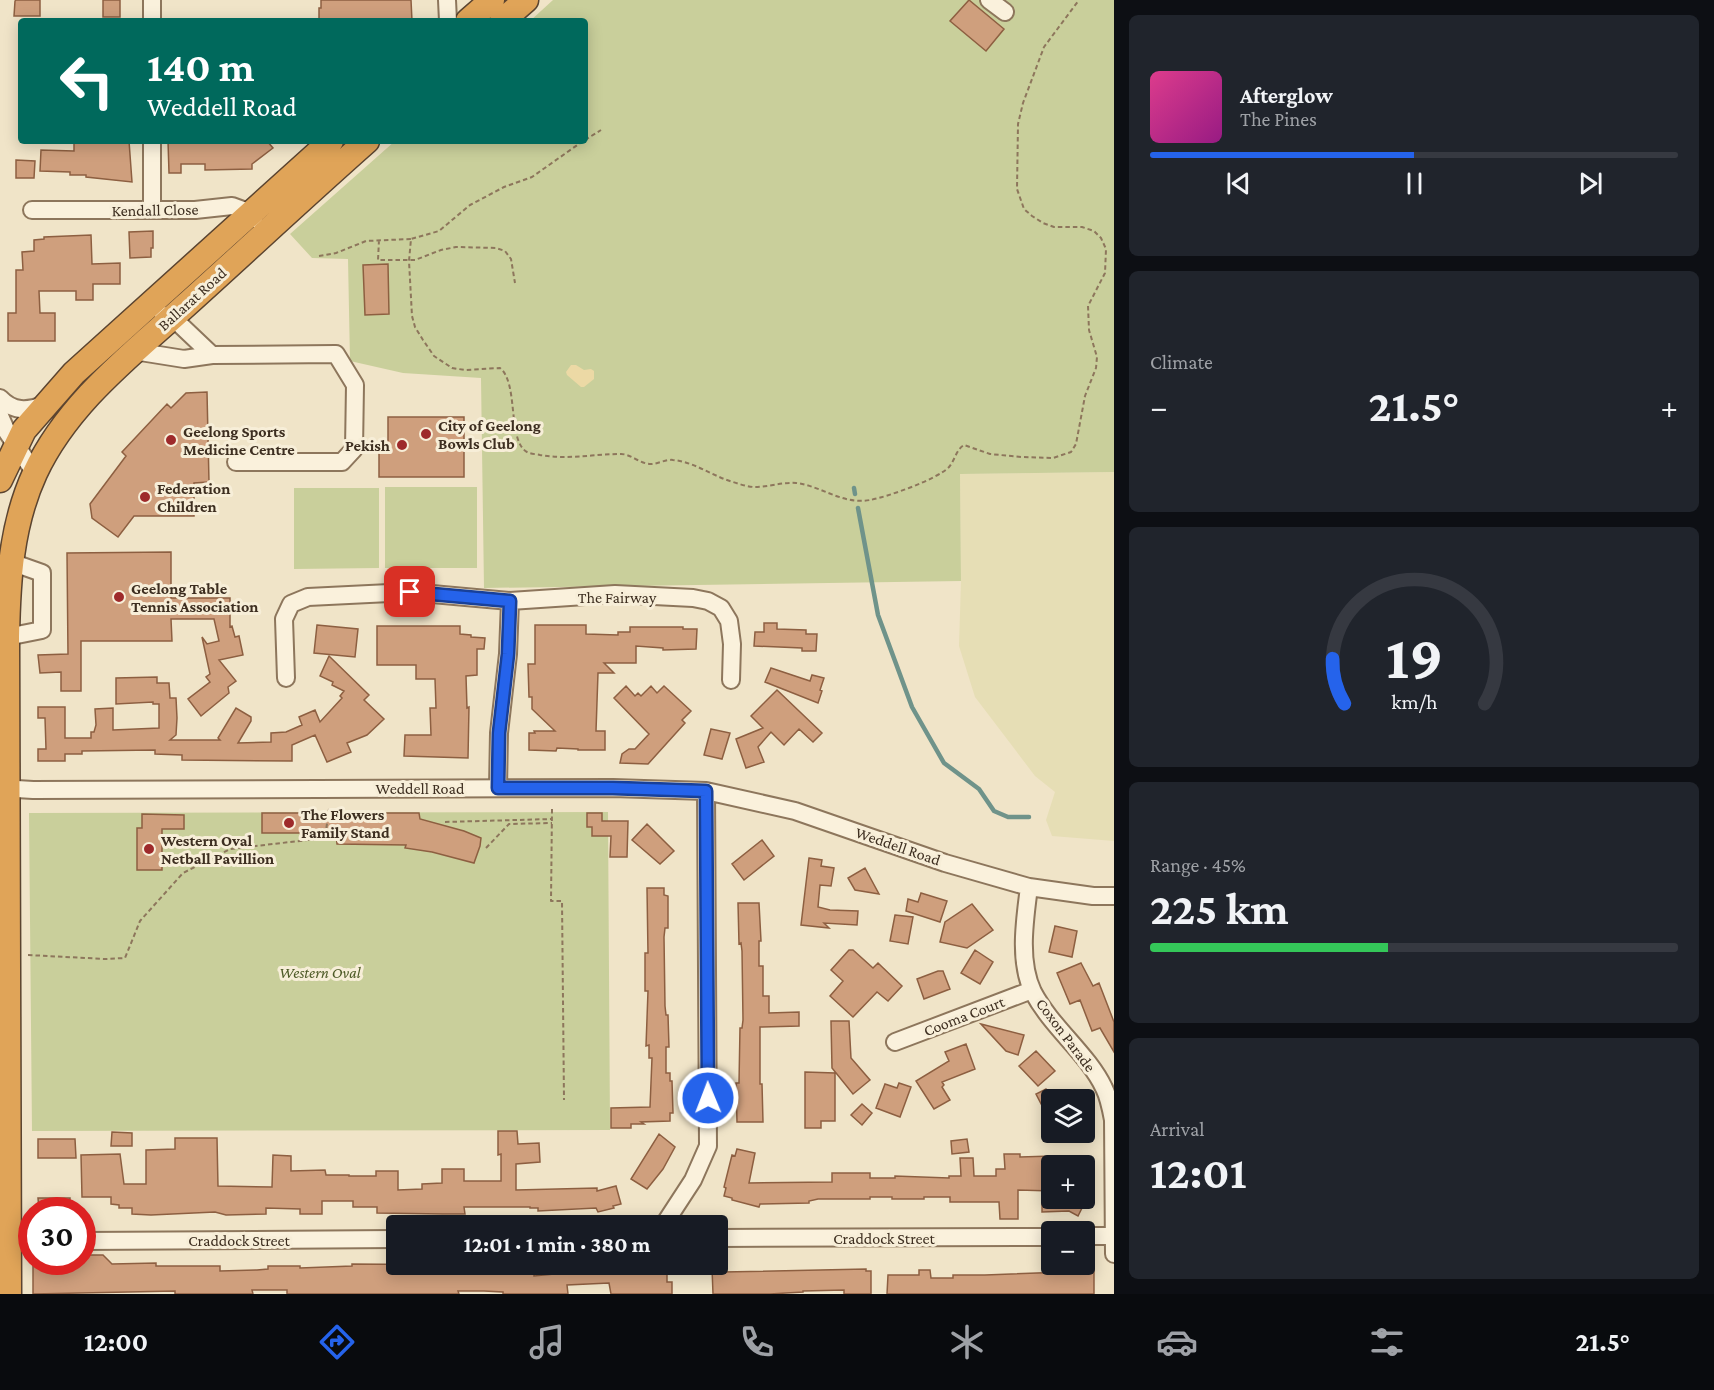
<!DOCTYPE html>
<meta charset="utf-8">
<style>
:root{--surface:#171b24;--page:#20242c;--text:#f1f3f6;--muted:#9ea1a6;--line:#363941;--accent:#2563eb}
body{margin:0;font-family:"Crimson Pro",serif;background:var(--page);color:var(--text);height:100vh;display:flex;flex-direction:column;font-size:22px;white-space:nowrap}
*{box-sizing:border-box;margin:0}
p{font-size:20px;color:var(--muted)}
.icon{flex:none;width:33px;height:33px;fill:none;stroke:currentColor;stroke-width:2;stroke-linecap:round;stroke-linejoin:round}
.map{position:relative;flex:1;overflow:hidden}
.side{display:flex;flex-direction:column;gap:15px;padding:15px;background:#0d0f14;width:600px}
.side>*{flex:none}
.banner{position:absolute;left:18px;top:18px;width:570px;height:126px;border-radius:6px;box-shadow:0 3px 15px #0003;background:#00695c;color:#fff;overflow:hidden}
.controls{position:absolute;left:1041px;top:1089px;display:grid;gap:12px}
.controls a{display:grid;place-items:center;width:54px;height:54px;border-radius:6px;background:var(--surface);box-shadow:0 3px 15px #0003;font-size:30px}
.speed{position:absolute;left:18px;top:1197px;display:flex;gap:12px;font-size:30px;font-weight:700;text-align:center}
.speed>*{display:grid;place-content:center;width:78px;height:78px;border-radius:50%;background:var(--surface);box-shadow:0 3px 15px #0003;line-height:1}
.speed .limit{border:9px solid #d22;background:#fff;color:#111}
.pin{position:absolute;display:grid;place-items:center;width:51px;height:51px;color:#fff;margin:-26px;border-radius:12px;box-shadow:0 3px 9px #0006}
.me{position:absolute;width:66px;margin:-33px;rotate:359deg;stroke-linejoin:round;filter:drop-shadow(0 0 4px #0008)}
.turn{display:flex;align-items:center;gap:21px;height:126px;padding:0 30px;font-size:27px}
.turn .icon{width:78px;height:78px;stroke-width:2.5}
.turn b{display:block;font-size:42px;line-height:51px}
.big{font-size:45px;font-weight:700;line-height:1.1}
.side .widget{flex:1;display:flex;flex-direction:column;justify-content:center;gap:9px;min-width:0;padding:0 21px;border-radius:9px;background:var(--page)}
.side .dial{align-items:center;gap:0}
.dial svg{height:156px;overflow:visible;fill:none;stroke:var(--line);stroke-width:7;stroke-linecap:round;text-anchor:middle}
.dial text{fill:var(--text);stroke:none}
.song{display:flex;align-items:center;gap:18px}
.cover{width:72px;height:72px;border-radius:9px;background:linear-gradient(135deg,hsl(330 70% 55%),hsl(310 70% 35%))}
.played{height:6px;border-radius:3px;background:linear-gradient(90deg,var(--accent) 50%,var(--line) 50%)}
.keys{display:flex;justify-content:space-around;direction:ltr}
.heat{display:flex;justify-content:space-between;align-items:center;font-size:33px;direction:ltr}
.charge{height:9px;border-radius:4px;background:linear-gradient(90deg,#34c759 45%,var(--line) 0)}
.trip{position:absolute;left:386px;top:1215px;width:342px;height:60px;border-radius:6px;background:var(--surface);box-shadow:0 3px 15px #0003;font-weight:700;line-height:60px;text-align:center}
.menu{display:flex;height:96px;justify-content:space-around;align-items:center;background:#090b0e;color:var(--muted)}
.menu .icon{width:42px;height:42px}
.menu .current{color:var(--accent)}
.menu b{font-size:27px;color:var(--text)}
main{display:flex;flex:1;min-height:0}
.map>svg:first-child{display:block}
</style>
<main>
<div class="map">
<svg width="1114" height="1294" viewBox="0 0 1114 1294">
<rect width="100%" height="100%" fill="#f0e4c8"/>
<path fill="#e6deb5" d="M1114,472v369l-62,-5 -6,-16 9,-28 -20,-16 -60,-79 -16,-51 2,-65 -1,-107z"/>
<path fill="#c9cf9b" d="M553,0h561v472l-154,2 1,107 -477,7 -3,-210 -78,-5 -53,-12 -2,-102 -36,-1 -22,-24 105,-93h190v-120h-55z
M385,487h92v81h-92z
M294,488h85v80l-85,1z
M608,812l2,318 -578,1 -3,-318z"/>
<path fill="#ecd9a5" d="M571,365h5l8,5 7,-1 3,2v8l-10,8h-3l-14,-12 -1,-3z"/>
<g fill="none" stroke-linecap="round" stroke-linejoin="round">
<path stroke="#6f938a" stroke-width="4.5" d="M854,488l1,6
M858,508l20,107 34,92 32,56 35,26 15,22 14,6h21"/>
</g>
<path fill="#cf9f7d" stroke="#8d5f41" stroke-width="1.5" d="M16,0h24v16h-26l1,-15z
M103,0h17v17h-17z
M321,0h90l1,21h-93v-13h2z
M969,0l35,29 -18,22 -36,-30z
M74,141h55l3,41 -46,-5v-2h-16v-3l-30,-1 1,-21 33,1z
M168,141h99l6,7 -21,16v5l-47,1v-6h-24v9h-12z
M16,160l19,1 -1,17h-18z
M153,231v17h-2v9l-21,1 -1,-26z
M91,235l1,29 28,-1v21h-27v16h-17v-9h-37l1,22h15v28h-47v-28h8v-43h7l-1,-18 12,-1v-11l10,-1v-2z
M388,264l1,50 -24,1 -2,-50z
M207,392l2,90 -15,1v33h-60l-16,21 -26,-19 -2,-14 36,-48 -4,-4 45,-48 4,4 15,-15z
M388,417h76v60h-85v-26h9z
M171,552v46h59v29l2,-1 3,11 4,-1 4,19 -24,5 17,21 -8,6 1,6 -28,23 -13,-17 22,-17 -4,-5 4,-3 -8,-37 5,7 12,-3 -5,-22h-43l1,22h-91v50h-20v-19l-21,1 -2,-18 30,-1 -1,-101z
M764,623h13v6l29,1v4h11l-1,17h-14v-3l-48,-2 1,-14h9z
M317,625l41,4 -3,28 -41,-4z
M535,625h51v9l32,1v-3h12v-5h53v2h14l-1,20 -33,1v-2l-27,-2v17h-32l10,10h-16l-2,58h9v19h-27v-1l-21,-1 -1,3 -27,-1v-17h6l-1,-2h21l-23,-22v-12h-3l-1,-33h7z
M377,626h83v8l11,1v2l14,1 -1,11h-7v26l-11,1 1,32 2,-1 -1,51 -64,-2 1,-21h26l-1,-27h6l-1,-29h-19v-14h-39z
M329,656l40,39 -5,5 20,19 -17,16 -20,8 4,9 -24,10 -12,-27 -23,10v16l-110,-1v-5l-27,-1v-4l-73,1v3h-17v7h-27v-12h8l-1,-31h-7v-11h27v31h26v-6h3l2,-7 -1,-16 18,-1v22l46,-2v-24h-6v-2l-37,2v-26l41,-1v6h12l1,15h6l1,20 -1,17 -6,5h50l-2,-2 18,-30 15,9v4l-13,22 33,-1v-9l15,-1 16,-7 -3,-8 16,-7 5,12 22,-24 -2,-2 4,-5 -12,-6 1,-3 -13,-6z
M771,668l39,13 2,-6 12,3 -4,12 2,1 -4,12 -53,-21z
M626,686l9,10 3,-3 3,3 10,-10 6,7 7,-7 27,25 -9,9 3,3 -37,41 -28,-1 2,-9 7,-5h6l14,-15 -35,-36z
M777,690l45,43 -9,9 -14,-13 -15,16 -13,-13 -13,15 6,15 -18,6 -10,-29 27,-11 -12,-12z
M711,729l19,4 -8,26 -18,-4z
M262,813h157l1,6 44,12 17,7 -1,8 -6,17 -42,-11 -27,-4 1,-3 -69,-1 -1,-11h-74z
M587,813h15v8h26l-1,36h-17l1,-21h-19v-9h-5z
M142,814l42,1v14h-22v41h-25v-42h5z
M647,824l27,27 -14,13 -28,-24z
M762,840l12,16 -30,24 -12,-16z
M809,858l13,2 -1,6 13,2 -3,18 -11,-1 -2,22 12,3 28,1 -1,14 -33,-2 5,5 -28,-3z
M865,868l14,26 -24,-4 -7,-12z
M647,888h17v7l4,1v32h-3l-1,9 1,69 1,9h2l1,32h-3v26h4v8h2l1,32h-3v8l-29,1 3,2h-13v4h-20v-20l39,-1 2,-49h-3v-13l-3,1 2,-55h-3v-38h3z
M921,893l26,8 -7,21 -34,-11 2,-12 10,3z
M738,903h21l2,38h-2v25h4v30h6v17l30,-1v14l-39,1v57h2l1,38h-26l-1,-39h3l1,-55h2l1,-8 -1,-69 -1,-8 -2,1z
M972,904l21,26 -26,18 -27,-6 5,-20z
M895,915l18,2 -5,27 -18,-3z
M1055,926l22,5 -5,26 -23,-5z
M849,950h4l20,18 5,-5 24,23 -14,15 -11,-9 -24,25 -23,-21 13,-15 -12,-11z
M975,950l18,12 -13,22 -19,-11z
M1081,963l12,23 6,-3 15,39v30l-14,-24 -8,3 -12,-31 -10,4 -13,-31z
M938,971h5l7,18 -26,10 -7,-20z
M831,1021h18l2,37 19,22 -17,14 -21,-26z
M981,1024l43,11 -6,20 -12,-4z
M966,1044l9,25 -33,13 2,3 -2,2 8,13 -16,9 -18,-28 33,-20 -4,-9z
M1036,1051l19,20 -17,15 -19,-20z
M805,1072l30,1v48h-14v7h-16z
M899,1083l12,4 -11,30 -24,-9 9,-24 12,4z
M1046,1089l6,11v25l-16,-31z
M862,1104l10,9 -10,12 -11,-10z
M498,1131h19l1,13 21,-1 1,19 -24,2v26l81,-2v3l19,-5 5,18 -8,2 1,2 -16,4 -2,-4 -58,3v-3h-8v-1h-66l1,7h-22l-66,-1v-6h-24v-6h-31v13h-22v-5l-34,-1v6l-40,1 -11,-3 -64,3 -19,-1v-6h-13v-3l-8,-1v-7h-29l-1,-42 39,-1 4,30h22v-34l29,-1v-11h42l1,48 54,1 1,-32 18,1v15l34,-1 1,5h23v1h27v-5h22v19l24,-1v-5l20,-1v-14h22v12h37v-27l-3,1z
M112,1132l20,1v13h-21z
M659,1134l16,13 -12,22 -16,20 -16,-10z
M38,1139h37l1,19h-38z
M967,1139l2,13 -17,2 -1,-13z
M737,1149l18,4 -6,30 83,-1v-9h38v5h25v-2l54,2v-2h12l-1,-18h13l1,18h22v-7h9l-1,-15h16v3l32,-1v35l-34,-1v29h-18l-1,-17h-49v-5h-26v2h-32v-2h-22v2h-52l-9,2v2l-49,1 -1,3 -27,-7v-2l-8,-2 2,-8 -2,-1 8,-32 3,1z
M38,1198h32v12h-31z
M1042,1198h45l-9,18 -9,-5 -27,1z
M82,1255h21l9,9 44,-1v3h64v5l37,-1 11,-1v-3h32v2l52,-2v-2l126,1 -1,7h24v-6h11l1,5 12,-1v4l9,-1v3l41,-4v-3l82,-1v6h10v8h5v12h-61l-2,-11 -42,2 1,9h-65v-2l-19,-1h-26l1,3h-172v-4h-35l1,4h-78v-3l-142,3v-32h49z
M1065,1266h29v28h-207l1,-19h31v-5h11l1,8h22v-3h32l80,-3z
M723,1267v5l143,-3v2h5v23h-27v-4l-41,1v1l-33,2h-57l-1,-26z"/>
<g fill="none" stroke-linecap="round" stroke-linejoin="round">
<defs>
<path id="minor" d="M447,0l1,21
M989,0l16,12
M152,21v-21
M32,210h163l37,-4 19,7 3,6
M152,210v-69
M163,315l9,2 40,38
M134,351l50,8 28,-4 124,-1 19,31 -1,64 -12,13h-106
M0,398c13,14 27,13 44,7
M0,416l7,16 28,41
M7,637l35,-7v-57l-31,-11
M286,678l-2,-59 7,-15 17,-7 102,-5 100,9 105,-7 78,4 15,3 13,7 8,13 3,23 -1,36
M0,788l33,2 580,-2 93,3 89,20 150,52 84,24 64,9h21
M498,788l1,-55 9,-79 2,-53
M1029,887c-4,32 -11,74 4,105 19,36 55,62 71,96 5,10 7,21 9,32l1,134
M895,1042l137,-52
M663,1226l30,-46 15,-34 -2,-355
M1084,1236h30
M717,1238l335,-1
M82,1241l314,-2
M8,1242l24,-1"/>
<path id="highway" d="M468,21l24,-21
M502,21l24,-21
M0,480l24,-50 50,-57 257,-232
M9,1294l-2,-657c1,-56 4,-112 28,-164 33,-70 95,-117 150,-167 61,-55 121,-111 182,-165"/>
</defs>
<use href="#minor" stroke="#8d765c" stroke-width="20"/>
<use href="#highway" stroke="#5b4430" stroke-width="27"/>
<path stroke="#8d765c" stroke-width="2" stroke-dasharray="4.5 3" stroke-linecap="butt" d="M585,140l16,-10
M583,141l-51,36 -28,10 -34,18 -31,26 -28,8 -2,22 3,55 3,11 8,13 11,16 18,12 13,2 35,-2c19,15 7,73 27,84 3,2 9,2 13,3 27,5 54,-1 81,-1 10,0 19,10 30,10 7,0 15,-5 22,-4 22,2 39,16 60,22 6,2 15,5 22,5 13,0 27,-5 41,-4 26,3 46,22 74,17 17,-3 68,-21 79,-33 6,-7 7,-17 15,-22l26,9 31,3 32,1 18,-6 5,-8 9,-48 11,-28 1,-11 -8,-27 -1,-24 17,-33 1,-24 -5,-11 -7,-7 -12,-4h-28l-11,-4 -11,-7 -8,-7 -7,-20 1,-65 5,-21 21,-56 35,-47
M379,240l-1,20h37l26,-10 15,-3 40,1 9,3 6,8 4,24
M319,256l17,-3 30,-12 45,-2
M552,809l-1,92h11l2,199
M445,822l107,-3
M486,848l23,-24 43,-1
M28,955l77,4 20,-1 15,-37 43,-48 47,-24 95,-11 4,-29"/>
<use href="#minor" stroke="#faf1dc" stroke-width="16"/>
<use href="#highway" stroke="#e0a458" stroke-width="24"/>
</g>
<g fill="none" stroke-linecap="round" stroke-linejoin="round">
<defs>
<path id="route" d="M410,592l100,9 -2,53 -9,79 -1,55h115l93,3 2,307"/>
</defs>
<use href="#route" stroke="#184099" stroke-width="15"/>
<use href="#route" stroke="#2563eb" stroke-width="10"/>
</g>
<g fill="#9e2a2b" stroke="#f7eed8" stroke-width="2">
<circle cx="426" cy="434" r="6"/>
<circle cx="171" cy="440" r="6"/>
<circle cx="402" cy="445" r="6"/>
<circle cx="145" cy="497" r="6"/>
<circle cx="119" cy="597" r="6"/>
<circle cx="289" cy="823" r="6"/>
<circle cx="149" cy="849" r="6"/>
</g>
<g text-anchor="middle" dominant-baseline="central" stroke-width="6" stroke-linejoin="round" paint-order="stroke">
<g font-size="16" fill="#3d2e20" stroke="#f7eed8">
<text transform="translate(155 210) rotate(-1)">Kendall Close</text>
<text transform="translate(192 299) rotate(-42)">Ballarat Road</text>
<text x="617" y="597">The Fairway</text>
<text x="420" y="788">Weddell Road</text>
<text transform="translate(898 846) rotate(19)">Weddell Road</text>
<text transform="translate(964 1016) rotate(-21)">Cooma Court</text>
<text transform="translate(1066 1035) rotate(53)">Coxon Parade</text>
<text x="884" y="1238">Craddock Street</text>
<text x="239" y="1240">Craddock Street</text>
</g>
<g font-size="16" font-weight="bold" fill="#3d2e20" stroke="#f7eed8" text-anchor="start">
<text x="438" y="425">City of Geelong<tspan x="438" dy="18">Bowls Club</tspan></text>
<text x="183" y="431">Geelong Sports<tspan x="183" dy="18">Medicine Centre</tspan></text>
<text x="390" y="445" text-anchor="end">Pekish</text>
<text x="157" y="488">Federation<tspan x="157" dy="18">Children</tspan></text>
<text x="131" y="588">Geelong Table<tspan x="131" dy="18">Tennis Association</tspan></text>
<text x="301" y="814">The Flowers<tspan x="301" dy="18">Family Stand</tspan></text>
<text x="161" y="840">Western Oval<tspan x="161" dy="18">Netball Pavillion</tspan></text>
</g>
<g font-size="16" font-style="italic" fill="#4d5a26" stroke="#f7eed8">
<text x="320" y="972">Western Oval</text>
</g>
</g>
</svg>
<div class="controls">
<a><svg class="icon" aria-label="layers" viewBox="0 0 24 24"><path d="M12 4l9 5-9 5-9-5zM3 14l9 5 9-5"/></svg></a>
<a>+</a>
<a>−</a>
</div>
<div class="speed"><div class="limit">30</div></div>
<div class="pin" style="left:410px;top:592px;background:#d93025"><svg class="icon" aria-label="arrive" viewBox="0 0 24 24"><path d="M6 21V4h12l-3 4 3 4H6"/></svg></div>
<svg class="me" style="left:708px;top:1098px" viewBox="-20 -20 40 40"><circle r="17" fill="#2563eb" stroke="#fff" stroke-width="3"/><path d="M0-11L8 9 0 5-8 9z" fill="#fff"/></svg>
<div class="trip">12:01 · 1 min · 380 m</div>
<div class="banner">
<div class="turn"><svg class="icon" aria-label="left" viewBox="0 0 24 24"><path d="M17 20v-9H6M10 6l-5 5 5 5"/></svg><div><b>140 m</b>Weddell Road</div></div>
</div>
</div>
<section class="side">
<div class="widget">
<div class="song"><i class="cover"></i><div><b>Afterglow</b><p>The Pines</p></div></div>
<div class="played"></div>
<div class="keys"><svg class="icon" aria-label="previous" viewBox="0 0 24 24"><path d="M18 5L8 12l10 7zM5 5v14"/></svg><svg class="icon" aria-label="pause" viewBox="0 0 24 24"><path d="M8 5v14M16 5v14"/></svg><svg class="icon" aria-label="next" viewBox="0 0 24 24"><path d="M6 5l10 7-10 7zM19 5v14"/></svg></div>
</div>
<div class="widget"><p>Climate</p>
<div class="heat"><a>−</a><b class="big">21.5°</b><a>+</a></div>
</div>
<div class="widget dial"><svg viewBox="0 0 100 80">
<path d="M14 69A42 42 0 1 1 86 69"/>
<path d="M14 69A42 42 0 0 1 8 46" stroke="#2563eb"/>
<text x="50" y="56" font-size="32" font-weight="700">19</text>
<text x="50" y="72" font-size="11">km/h</text>
</svg></div>
<div class="widget"><p>Range · 45%</p><b class="big">225 km</b><div class="charge"></div></div>
<div class="widget"><p>Arrival</p><b class="big">12:01</b></div>
</section>
</main>
<nav class="menu">
<b>12:00</b>
<svg class="icon current" aria-label="directions" viewBox="0 0 24 24"><path d="M12 3l9 9-9 9-9-9zM9 14v-3h6M13 9l2 2-2 2"/></svg>
<svg class="icon" aria-label="music" viewBox="0 0 24 24"><path d="M9 18V5l10-2v13"/><circle cx="6" cy="18" r="3"/><circle cx="16" cy="16" r="3"/></svg>
<svg class="icon" aria-label="phone" viewBox="0 0 24 24"><path d="M5 4h4l2 5-3 2q2 4 5 5l2-3 5 2v4C11 20 4 13 5 4z"/></svg>
<svg class="icon" aria-label="climate" viewBox="0 0 24 24"><path d="M12 3v18M4 7l16 10M4 17L20 7"/></svg>
<svg class="icon" aria-label="car" viewBox="0 0 24 24"><path d="M5 17H2v-5l4-1 3-4h7l3 4 3 1v5h-3M9 17h6M6 11h13"/><circle cx="7" cy="17" r="2"/><circle cx="17" cy="17" r="2"/></svg>
<svg class="icon" aria-label="filters" viewBox="0 0 24 24"><path d="M4 7h16M4 17h16"/><circle cx="9" cy="7" r="2"/><circle cx="15" cy="17" r="2"/></svg>
<b>21.5°</b>
</nav>
